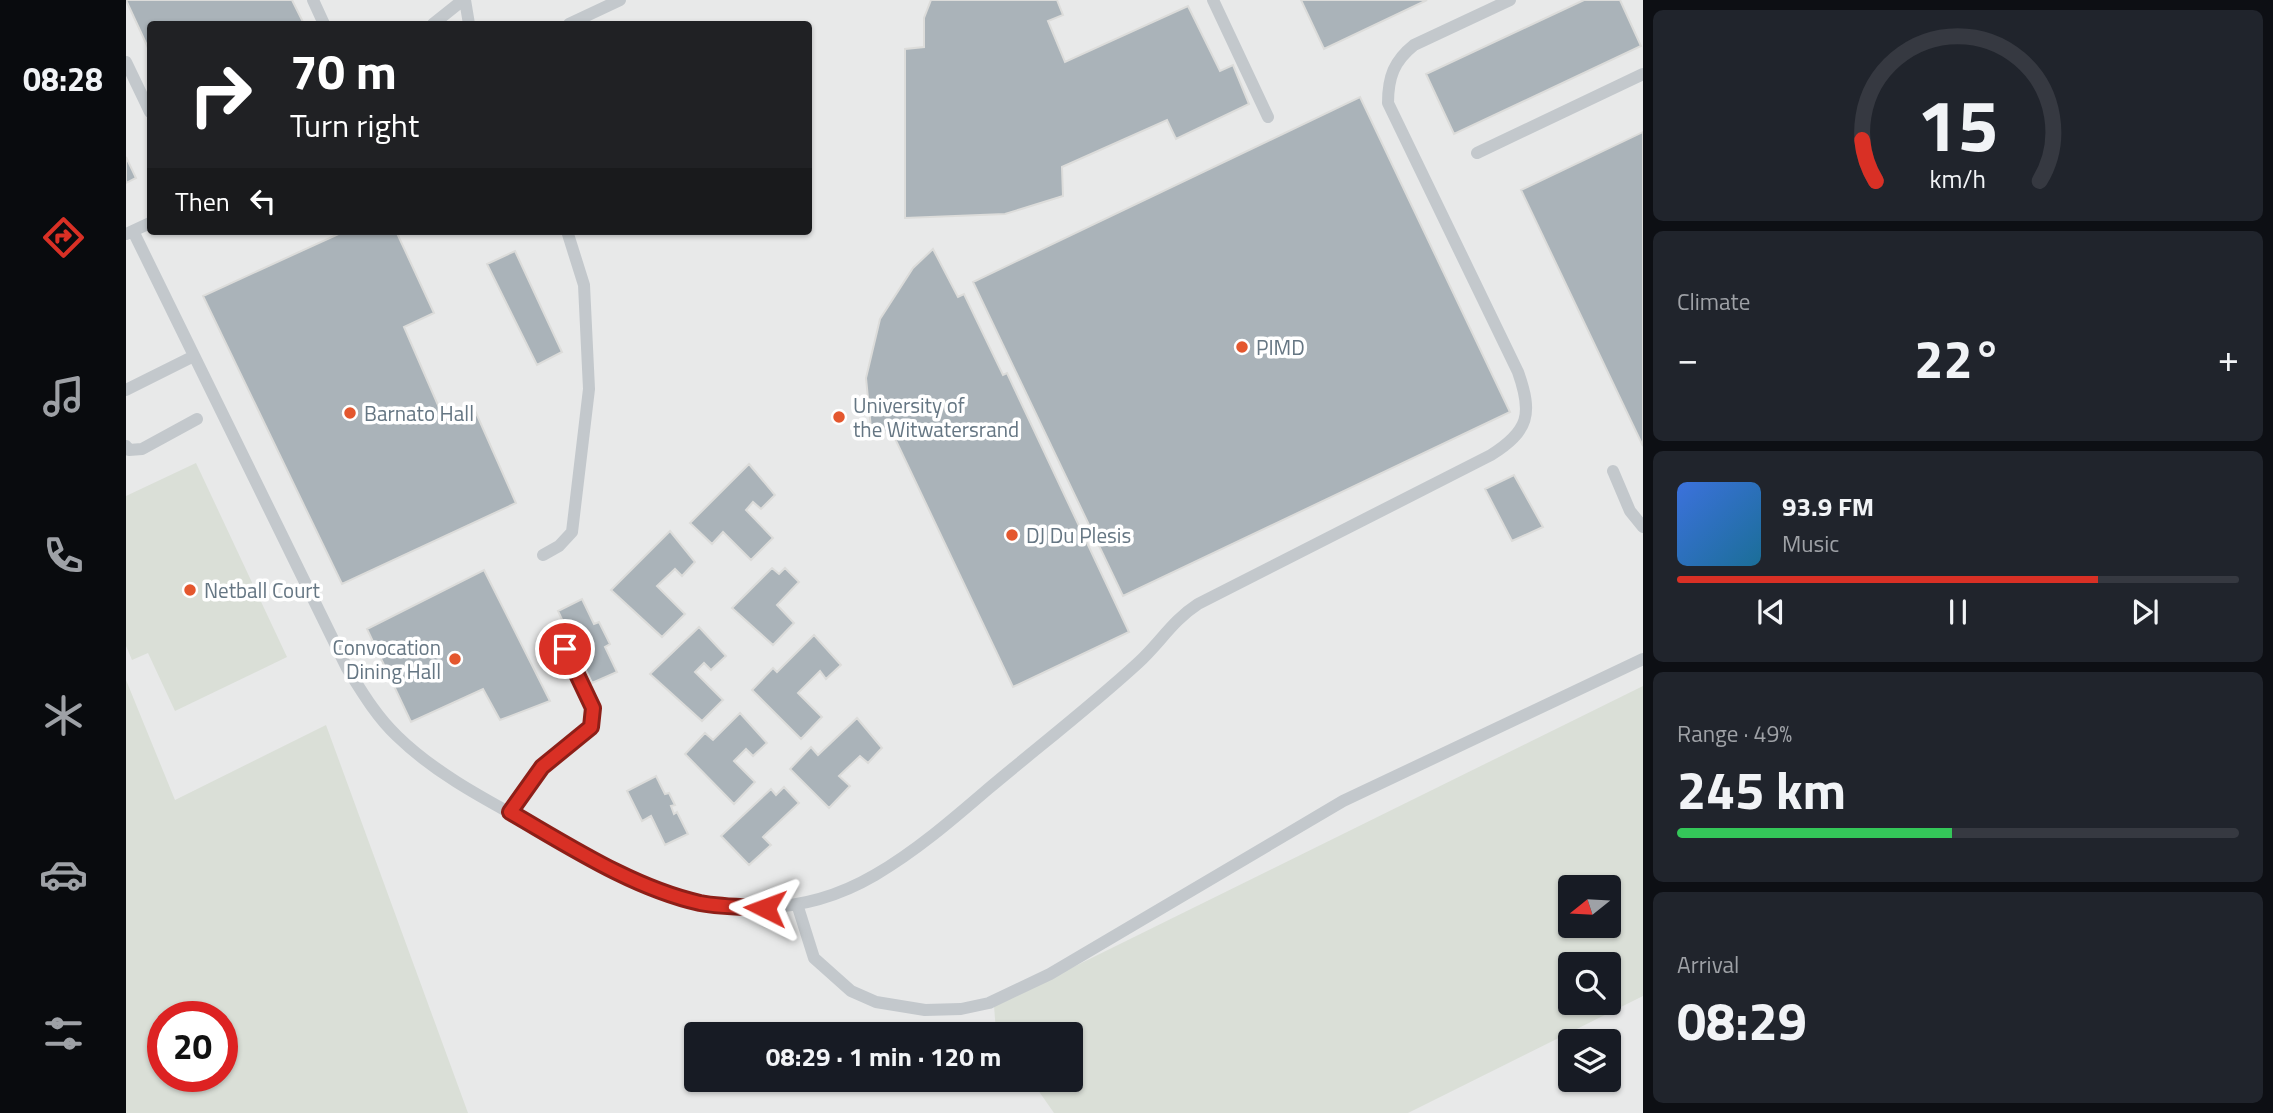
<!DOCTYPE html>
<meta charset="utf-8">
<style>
:root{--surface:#171b24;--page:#20242c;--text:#f1f3f6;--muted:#9ea1a6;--line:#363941;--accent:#d93025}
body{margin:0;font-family:"Titillium Web",sans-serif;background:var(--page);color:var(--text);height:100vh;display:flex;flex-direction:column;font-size:26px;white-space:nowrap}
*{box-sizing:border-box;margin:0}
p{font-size:23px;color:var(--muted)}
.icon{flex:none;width:38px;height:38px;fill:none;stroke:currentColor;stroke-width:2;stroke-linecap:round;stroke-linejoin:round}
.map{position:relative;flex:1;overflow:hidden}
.panel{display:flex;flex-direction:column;gap:10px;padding:10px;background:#0d0f14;width:630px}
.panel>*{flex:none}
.guide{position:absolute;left:21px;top:21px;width:665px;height:214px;border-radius:7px;box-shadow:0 2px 5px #0004;background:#202124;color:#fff;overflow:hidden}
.needle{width:46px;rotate:252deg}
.controls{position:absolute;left:1432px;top:875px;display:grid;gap:14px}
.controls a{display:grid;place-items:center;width:63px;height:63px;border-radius:7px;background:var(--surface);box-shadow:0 2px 5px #0004;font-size:35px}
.speed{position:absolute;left:21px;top:1001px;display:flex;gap:14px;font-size:35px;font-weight:700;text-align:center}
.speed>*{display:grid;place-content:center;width:91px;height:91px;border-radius:50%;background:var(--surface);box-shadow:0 2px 5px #0004;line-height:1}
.speed .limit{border:10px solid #d22;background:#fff;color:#111}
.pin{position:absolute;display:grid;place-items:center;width:60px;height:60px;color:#fff;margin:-30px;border:4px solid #fff;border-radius:50%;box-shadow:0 2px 7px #0007}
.me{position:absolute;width:77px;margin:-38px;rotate:273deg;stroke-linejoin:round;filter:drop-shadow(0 0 5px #0008)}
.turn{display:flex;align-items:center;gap:24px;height:147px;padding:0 28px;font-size:32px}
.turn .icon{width:91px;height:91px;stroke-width:2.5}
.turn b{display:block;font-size:49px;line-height:60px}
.then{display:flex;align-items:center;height:66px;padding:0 28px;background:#0003;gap:14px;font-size:26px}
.big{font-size:52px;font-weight:700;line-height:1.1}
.panel .tile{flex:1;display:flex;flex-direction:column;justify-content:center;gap:10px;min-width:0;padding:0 24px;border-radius:10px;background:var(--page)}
.panel .dial{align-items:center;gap:0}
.dial svg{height:182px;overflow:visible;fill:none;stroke:var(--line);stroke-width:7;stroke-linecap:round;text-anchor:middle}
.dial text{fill:var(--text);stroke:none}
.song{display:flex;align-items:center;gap:21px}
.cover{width:84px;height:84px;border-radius:10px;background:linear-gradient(135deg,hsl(220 70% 55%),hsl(200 70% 35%))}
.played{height:7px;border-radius:4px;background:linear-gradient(90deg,var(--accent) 75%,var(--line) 75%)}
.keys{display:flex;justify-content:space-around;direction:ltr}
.heat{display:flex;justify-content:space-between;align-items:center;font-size:38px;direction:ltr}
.charge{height:10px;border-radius:5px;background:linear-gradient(90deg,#34c759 49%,var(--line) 0)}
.trip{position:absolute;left:558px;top:1022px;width:399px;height:70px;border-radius:7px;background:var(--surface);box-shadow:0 2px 5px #0004;font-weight:700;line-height:70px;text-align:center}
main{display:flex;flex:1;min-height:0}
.tabs{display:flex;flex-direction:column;width:126px;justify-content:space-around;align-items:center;background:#090b0e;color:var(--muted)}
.tabs .icon{width:49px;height:49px}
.tabs .selected{color:var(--accent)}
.tabs b{font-size:32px;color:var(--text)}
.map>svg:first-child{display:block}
</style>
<main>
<nav class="tabs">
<b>08:28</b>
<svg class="icon selected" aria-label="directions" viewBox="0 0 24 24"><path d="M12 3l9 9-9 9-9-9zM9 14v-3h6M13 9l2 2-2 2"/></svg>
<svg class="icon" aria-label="music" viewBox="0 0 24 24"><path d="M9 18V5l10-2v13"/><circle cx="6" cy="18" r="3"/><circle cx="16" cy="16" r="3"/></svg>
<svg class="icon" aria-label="phone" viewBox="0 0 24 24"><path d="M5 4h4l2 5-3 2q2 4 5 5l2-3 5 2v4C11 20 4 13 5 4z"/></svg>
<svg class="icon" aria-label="climate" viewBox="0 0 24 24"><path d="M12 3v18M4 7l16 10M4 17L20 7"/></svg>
<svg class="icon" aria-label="car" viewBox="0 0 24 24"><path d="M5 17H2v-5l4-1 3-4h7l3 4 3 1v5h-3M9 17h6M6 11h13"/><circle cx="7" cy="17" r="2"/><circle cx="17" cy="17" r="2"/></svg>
<svg class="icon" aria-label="filters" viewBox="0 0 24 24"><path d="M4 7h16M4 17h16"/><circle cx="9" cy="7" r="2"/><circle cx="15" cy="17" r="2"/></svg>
</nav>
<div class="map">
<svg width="1517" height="1113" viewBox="0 0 1517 1113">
<rect width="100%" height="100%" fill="#fafaf8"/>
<path fill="#e8e9e9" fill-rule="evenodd" d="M0,0h1517v1113h-1517zM24,24h658v207h-658zM1444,887h38v39h-38zM1444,964h38v39h-38zM37,1017h59v59h-59zM570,1034h375v46h-375zM1444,1041h38v39h-38z"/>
<path fill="#dadfd7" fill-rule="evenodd" d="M70,463l91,194 -112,54 -27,-58 -16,7 -6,-14v-150z
M0,680l49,120 151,-75 142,388h-342zM37,1017h59v59h-59z
M1517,686v310l-235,117h-354l-23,-33h40v-46h-72l-3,-3 -2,-25zM1444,887h38v39h-38zM1444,964h38v39h-38z"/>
<path fill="#aab3b9" stroke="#dcdcda" stroke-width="2" d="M0,0h166l12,24h-154v28z
M805,0h126l6,15 -15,6 17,41 123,-56 32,65 13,-6 16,39 -73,35 -9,-19 -105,47 1,29 -58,18 -100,4v-169l19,-2v-29z
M1175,0h126l-103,49z
M1458,0h36l21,46 -187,88 -28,-60z
M1234,97l150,315 -387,184 -150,-314z
M1517,132v314l-122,-256z
M0,157l10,21 -10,5z
M219,231h51l38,82 -30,14 40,92 29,-13 43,97 -174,81 -139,-288z
M807,249l25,48 6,-3 39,81 4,-2 122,259 -116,55 -122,-257 -19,8 -6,-60 14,-59 33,-51z
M389,251l47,101 -25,13 -50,-101z
M623,464l26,31 -14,14 -8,-7 -7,8 27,28 -22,22 -28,-28 -11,12 -22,-21z
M1388,475l29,52 -31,14 -27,-52z
M544,531l25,31 -13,14 -7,-7 -18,17 28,28 -23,23 -51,-47z
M646,568l7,6 6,-6 14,14 -22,23 17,18 -21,22 -41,-37z
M358,570l66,131 -50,19 -17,-31 -72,33 -44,-93z
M456,599l12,25 5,-2 11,22 -5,3 12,25 -25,11 -34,-72z
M573,627l27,29 -15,14 -7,-7 -9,9 28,28 -21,21 -52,-47z
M688,635l27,30 -15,14 -6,-8 -22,22 24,24 -21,22 -49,-49 21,-22 4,4z
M614,713l27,30 -14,13 -7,-7 -12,12 21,21 -21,22 -49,-50 20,-21 8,7z
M731,718l25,30 -14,15 -8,-7 -21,20 11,10 -21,22 -39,-39 21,-22 7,8z
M530,776l9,18 4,-1 6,12 -4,1 3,8 3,-2 11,22 -23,11 -14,-29 -9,5 -15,-30z
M658,787l15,16 -36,34 8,8 -22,20 -28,-29 50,-47 5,6z"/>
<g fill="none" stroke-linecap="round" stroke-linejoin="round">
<path stroke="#c3c8cc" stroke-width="12" d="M187,0l11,24
M339,0l4,24
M1087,0l55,117
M307,24l30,-24
M443,24l51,-24
M0,62l24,50
M1351,153l166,-79
M7,231l214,437c15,24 29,48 50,68 45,44 106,72 160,103 101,58 207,101 318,36 41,-24 77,-55 113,-86 50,-42 102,-82 150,-126 21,-19 35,-43 60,-59l293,-149c38,-24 42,-41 27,-83l-130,-269c0,-26 6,-42 26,-58l96,-45
M0,234l24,-11
M0,390l68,-34
M0,446l3,4 13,-1 55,-30
M1487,471l17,40 13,16
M417,555l16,-9 13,-14 17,-143 -5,-104 -17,-54
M385,812c9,-15 18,-33 31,-45 18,-19 52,-28 51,-59l-37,-78
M671,904l17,54 37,33 25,11 49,8 36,-1 28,-6 61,-29 293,-173 300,-142"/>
</g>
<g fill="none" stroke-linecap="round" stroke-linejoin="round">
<defs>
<path id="route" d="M439,649l28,59 -2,19 -49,40 -32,45c59,34 123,76 190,91 21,4 43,4 65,5"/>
</defs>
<use href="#route" stroke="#8d1f18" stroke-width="18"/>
<use href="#route" stroke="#d93025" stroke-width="12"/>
</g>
<g fill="#e4572e" stroke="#fff" stroke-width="2.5">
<circle cx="1116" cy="347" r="7"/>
<circle cx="224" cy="413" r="7"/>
<circle cx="713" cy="417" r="7"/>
<circle cx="886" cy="535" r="7"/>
<circle cx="64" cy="590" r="7"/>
<circle cx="329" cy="659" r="7"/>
</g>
<g text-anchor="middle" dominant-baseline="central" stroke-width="7" stroke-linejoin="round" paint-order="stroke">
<g font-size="21" fill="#657683" stroke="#fff" text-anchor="start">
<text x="1130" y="347">PIMD</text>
<text x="727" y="405">University of<tspan x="727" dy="24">the Witwatersrand</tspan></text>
<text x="238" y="413">Barnato Hall</text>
<text x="900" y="535">DJ Du Plesis</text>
<text x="78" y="590">Netball Court</text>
<text x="315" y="647" text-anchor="end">Convocation<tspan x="315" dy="24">Dining Hall</tspan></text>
</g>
</g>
</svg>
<div class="controls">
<a><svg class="needle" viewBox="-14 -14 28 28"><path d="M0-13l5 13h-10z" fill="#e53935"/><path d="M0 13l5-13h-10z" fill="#9ea1a6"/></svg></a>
<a><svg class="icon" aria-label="search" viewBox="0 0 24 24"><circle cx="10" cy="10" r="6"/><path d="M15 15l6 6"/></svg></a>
<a><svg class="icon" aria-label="layers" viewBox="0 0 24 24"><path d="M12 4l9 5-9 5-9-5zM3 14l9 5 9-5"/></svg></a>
</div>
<div class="speed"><div class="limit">20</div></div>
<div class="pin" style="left:439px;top:649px;background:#d93025"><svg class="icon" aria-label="arrive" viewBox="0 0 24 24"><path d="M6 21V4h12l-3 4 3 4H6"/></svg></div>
<svg class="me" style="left:639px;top:908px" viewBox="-20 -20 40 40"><path d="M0-17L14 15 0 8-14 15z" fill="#d93025" stroke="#fff" stroke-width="4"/></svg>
<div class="trip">08:29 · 1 min · 120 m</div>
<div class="guide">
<div class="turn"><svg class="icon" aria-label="right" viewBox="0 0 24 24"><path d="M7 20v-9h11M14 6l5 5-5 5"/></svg><div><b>70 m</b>Turn right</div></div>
<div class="then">Then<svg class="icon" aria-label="left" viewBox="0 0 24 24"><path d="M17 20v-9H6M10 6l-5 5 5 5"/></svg></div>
</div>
</div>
<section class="panel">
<div class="tile dial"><svg viewBox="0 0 100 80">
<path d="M14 69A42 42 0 1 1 86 69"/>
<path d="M14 69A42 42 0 0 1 8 51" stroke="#d93025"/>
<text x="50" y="56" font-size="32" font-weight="700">15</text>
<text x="50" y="72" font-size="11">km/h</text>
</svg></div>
<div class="tile"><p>Climate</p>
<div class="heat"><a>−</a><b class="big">22°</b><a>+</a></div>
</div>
<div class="tile">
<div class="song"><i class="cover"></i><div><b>93.9 FM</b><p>Music</p></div></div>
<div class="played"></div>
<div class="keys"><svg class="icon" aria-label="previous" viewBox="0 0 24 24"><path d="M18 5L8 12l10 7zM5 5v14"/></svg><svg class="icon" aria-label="pause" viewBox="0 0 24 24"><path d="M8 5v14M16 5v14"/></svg><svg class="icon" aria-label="next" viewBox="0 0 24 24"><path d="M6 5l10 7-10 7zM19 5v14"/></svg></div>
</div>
<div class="tile"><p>Range · 49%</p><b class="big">245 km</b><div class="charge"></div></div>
<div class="tile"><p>Arrival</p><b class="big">08:29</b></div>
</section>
</main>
